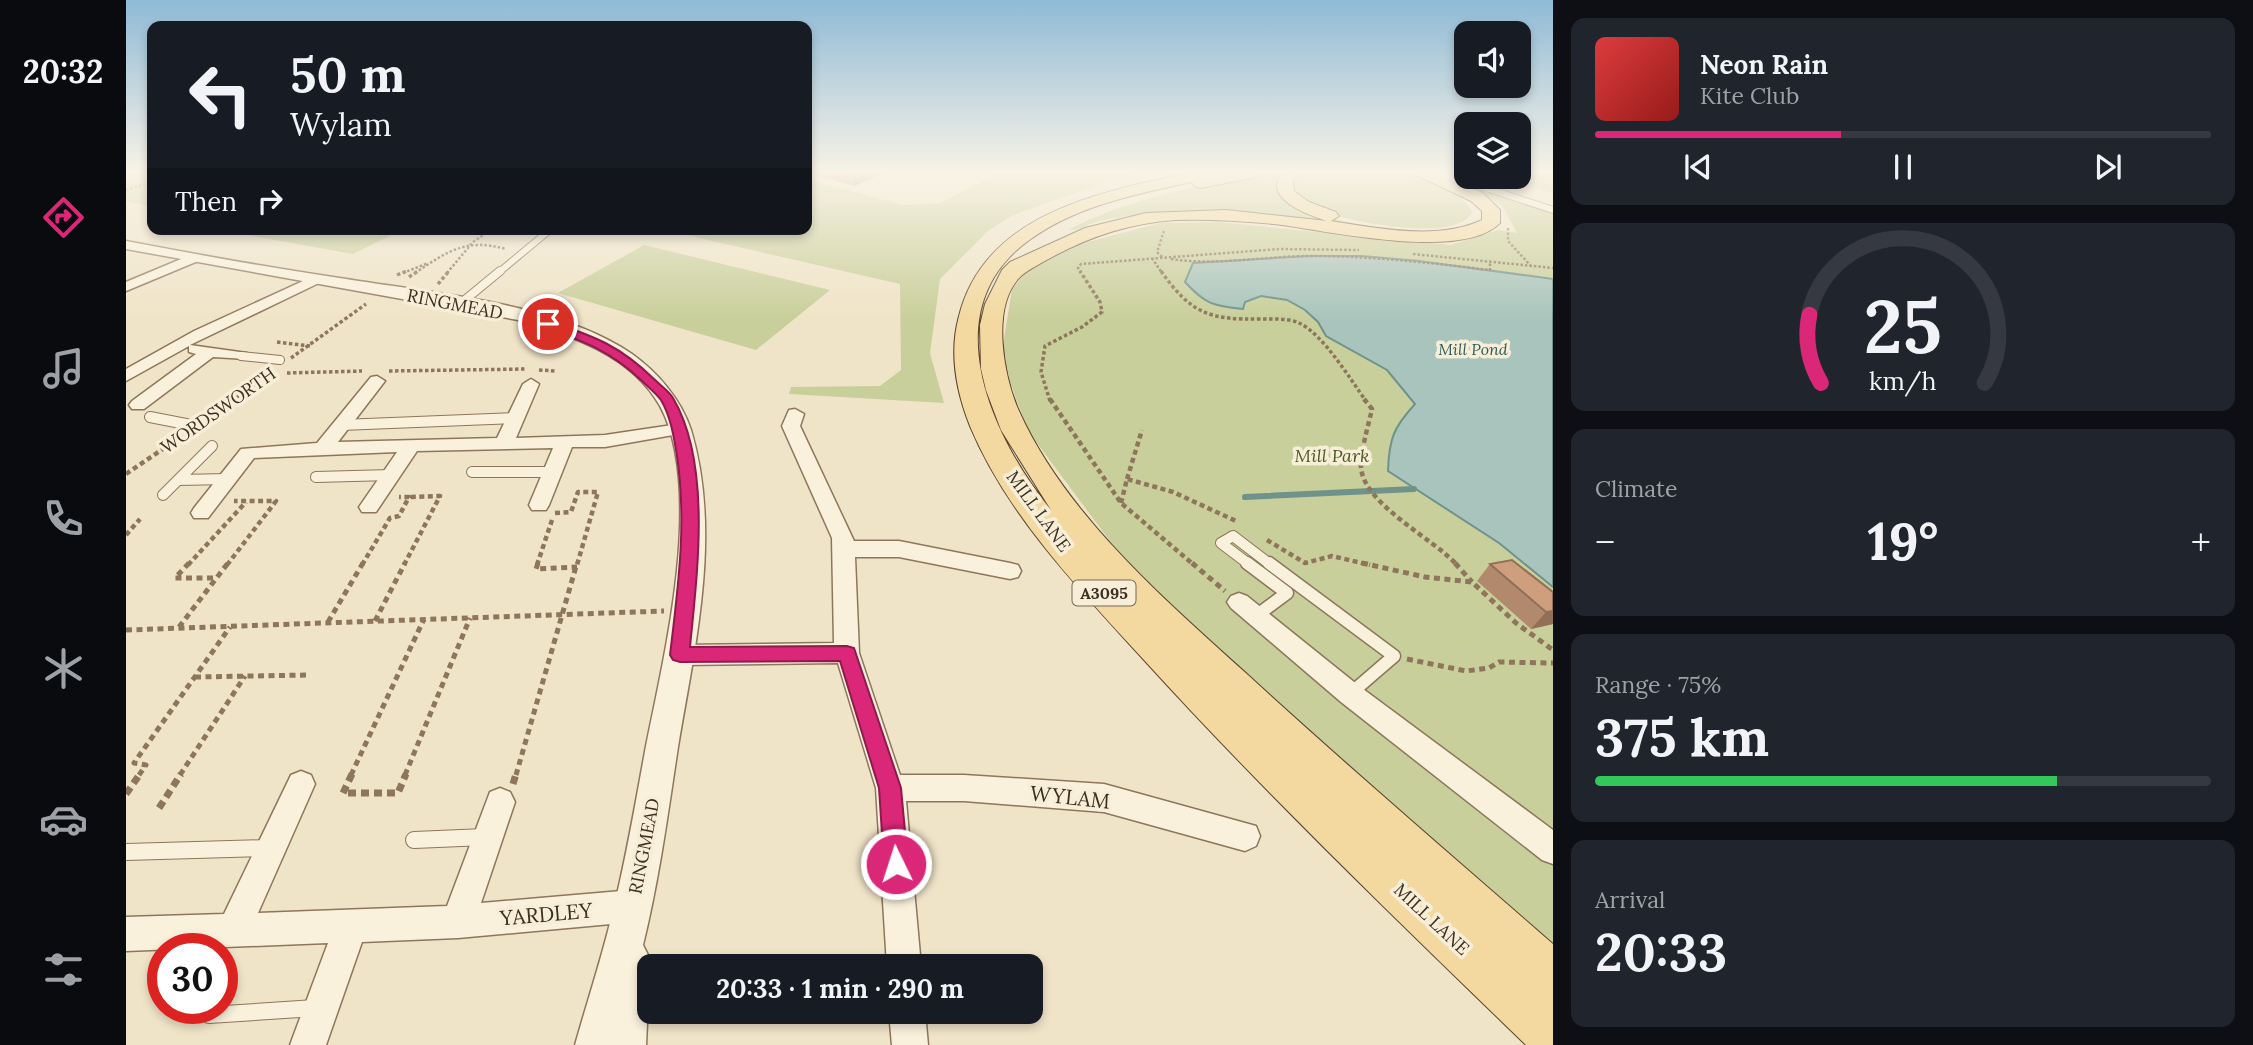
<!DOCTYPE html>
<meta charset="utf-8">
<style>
:root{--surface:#171b24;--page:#20242c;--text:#f1f3f6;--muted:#9ea1a6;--line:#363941;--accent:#db2777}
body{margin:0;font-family:Lora,serif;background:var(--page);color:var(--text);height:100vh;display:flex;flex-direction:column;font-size:26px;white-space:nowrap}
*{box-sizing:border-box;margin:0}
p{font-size:23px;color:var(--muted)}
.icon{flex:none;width:38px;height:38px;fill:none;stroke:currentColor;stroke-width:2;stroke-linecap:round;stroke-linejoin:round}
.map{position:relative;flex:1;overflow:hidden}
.panel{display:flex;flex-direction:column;gap:18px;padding:18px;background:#0d0f14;width:700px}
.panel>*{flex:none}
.banner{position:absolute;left:21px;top:21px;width:665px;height:214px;border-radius:14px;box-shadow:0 4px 10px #0003;background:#171b24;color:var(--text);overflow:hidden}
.controls{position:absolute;left:1328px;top:21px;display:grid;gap:14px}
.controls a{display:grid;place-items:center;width:77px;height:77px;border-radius:14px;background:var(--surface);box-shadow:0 4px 10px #0003;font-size:35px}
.speed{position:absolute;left:21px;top:933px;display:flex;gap:14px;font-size:35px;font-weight:700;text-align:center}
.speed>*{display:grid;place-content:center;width:91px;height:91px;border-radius:50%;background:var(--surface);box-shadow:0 4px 10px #0003;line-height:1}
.speed .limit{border:10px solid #d22;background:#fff;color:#111}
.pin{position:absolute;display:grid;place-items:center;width:60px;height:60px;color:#fff;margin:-30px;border:4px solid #fff;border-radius:50%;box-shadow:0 2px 7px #0007}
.me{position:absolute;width:77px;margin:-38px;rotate:356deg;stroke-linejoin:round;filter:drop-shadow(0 0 5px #0008)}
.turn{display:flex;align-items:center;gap:24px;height:147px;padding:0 28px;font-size:32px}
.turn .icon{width:91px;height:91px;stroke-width:2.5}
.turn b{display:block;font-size:49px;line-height:60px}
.then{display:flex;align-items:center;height:66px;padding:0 28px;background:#0003;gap:14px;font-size:26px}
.big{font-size:52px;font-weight:700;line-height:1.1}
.panel .tile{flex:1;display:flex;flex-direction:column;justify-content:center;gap:10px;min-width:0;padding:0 24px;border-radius:14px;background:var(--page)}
.panel .dial{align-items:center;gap:0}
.dial svg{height:182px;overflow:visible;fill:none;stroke:var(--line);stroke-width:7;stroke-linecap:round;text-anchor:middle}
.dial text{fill:var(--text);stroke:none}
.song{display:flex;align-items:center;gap:21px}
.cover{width:84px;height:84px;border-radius:10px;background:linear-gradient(135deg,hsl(0 70% 55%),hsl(0 70% 35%))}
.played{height:7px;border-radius:4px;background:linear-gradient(90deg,var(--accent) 40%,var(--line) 40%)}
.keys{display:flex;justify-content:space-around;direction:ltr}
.heat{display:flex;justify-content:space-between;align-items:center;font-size:38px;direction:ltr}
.charge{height:10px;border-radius:5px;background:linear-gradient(90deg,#34c759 75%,var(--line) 0)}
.trip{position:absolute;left:511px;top:954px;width:406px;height:70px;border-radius:14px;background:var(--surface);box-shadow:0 4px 10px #0003;font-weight:700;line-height:70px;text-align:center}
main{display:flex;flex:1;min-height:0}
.dock{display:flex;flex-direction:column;width:126px;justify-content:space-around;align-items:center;background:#090b0e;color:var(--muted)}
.dock .icon{width:49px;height:49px}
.dock .selected{color:var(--accent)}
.dock b{font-size:32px;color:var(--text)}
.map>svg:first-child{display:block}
</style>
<main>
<nav class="dock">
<b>20:32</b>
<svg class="icon selected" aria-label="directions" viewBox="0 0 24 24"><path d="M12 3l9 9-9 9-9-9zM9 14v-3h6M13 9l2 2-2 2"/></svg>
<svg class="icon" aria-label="music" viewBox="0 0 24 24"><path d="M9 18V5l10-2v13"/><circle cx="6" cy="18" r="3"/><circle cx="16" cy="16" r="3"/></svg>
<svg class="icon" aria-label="phone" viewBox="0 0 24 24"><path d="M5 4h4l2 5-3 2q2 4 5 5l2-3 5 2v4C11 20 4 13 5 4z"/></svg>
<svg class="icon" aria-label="climate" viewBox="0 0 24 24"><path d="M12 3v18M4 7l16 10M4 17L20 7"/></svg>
<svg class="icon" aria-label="car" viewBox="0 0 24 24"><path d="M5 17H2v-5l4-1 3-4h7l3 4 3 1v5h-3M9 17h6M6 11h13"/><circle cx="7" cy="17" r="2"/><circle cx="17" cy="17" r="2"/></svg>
<svg class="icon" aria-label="filters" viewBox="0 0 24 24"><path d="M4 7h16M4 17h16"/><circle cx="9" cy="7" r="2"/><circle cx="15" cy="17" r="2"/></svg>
</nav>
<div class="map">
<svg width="1427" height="1045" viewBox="0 0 1427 1045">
<rect width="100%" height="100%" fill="#f0e4c8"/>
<path fill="#c9cf9b" d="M17,172h9v35l-26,-6v-24z
M873,172h147l-32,7 -101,36 -25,16 -48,48 -10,74 14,50 -155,-9 2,-7 89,-1 21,-16 -1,-86 -240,-55h147v-50l95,26 38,-2z
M1176,172c31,0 64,-2 94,0 18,2 71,23 76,40 -12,30 -113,11 -137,3 -14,-5 -27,-13 -40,-19l-7,-15z
M1393,172h34v21l-56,-16h22z
M1148,174l4,1 -3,7c13,42 182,69 210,36l-1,-9 -22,-17 -41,-16c20,3 63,18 68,40 -14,33 -135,11 -165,7 -58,-7 -114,-14 -172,-9 -18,1 -36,3 -53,7 -10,3 -21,10 -31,9 65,-33 135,-46 206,-56z
M1348,187l79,23v742l-270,-239 -156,-149 -99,-133 -27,-73 11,-69 30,-35 118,-31 58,-1 233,23 47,-15 19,3 -14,-26z
M88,229h190l-51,25z
M518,245l186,45 -74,60 -198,-57z"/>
<path fill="#a9c4bc" stroke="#6f938a" stroke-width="2" d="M1182,256h54l57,5 134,18v308l-54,-44 -111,-72c1,-33 6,-44 27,-67l-28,-34 -61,-34 -8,-14 -13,-12 -18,-10 -26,-4 -16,6 -2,7c-30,-3 -38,-5 -58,-27l8,-19z"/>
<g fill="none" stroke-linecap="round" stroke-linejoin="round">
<path stroke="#6f938a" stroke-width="6" d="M1119,497l169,-8"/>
<defs>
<path id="service-far4" d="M1283,172l47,6 97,32
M372,273l53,-44"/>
<path id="service-far3" d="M334,304l40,-33
M115,356l39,4"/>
<path id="service-far2" d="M24,417l41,8
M215,425l174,-7
M346,472h81
M190,477l75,-2
M52,480l50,-1
M37,495l49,-49
M1124,565l-29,-22 12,-7 38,29"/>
<path id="service-far1" d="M1121,563l40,30 -31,23
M1143,563l125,93 -44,38"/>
<path id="service" d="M288,840l71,-3
M0,852l142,-4
M83,1015l106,-7"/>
<path id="minor" d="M67,254l7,4 -2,3 -72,30v-9z
M190,275l5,1v6l-131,63 57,8 2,3 -2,3 -34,-2 -69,52h-12l-3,-4 3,-4 64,-47 -7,-2v-6l-63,35v-12l68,-38z
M251,376l8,5 -47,61 159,-4 26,-54 8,-5 8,5 -23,54 89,-3 74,-11 9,5 -9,5 -74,13h-33l-23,58 -3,5h-14l-3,-5 24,-57 -136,3 -41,61h-14l-3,-5 38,-55 -143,6 -46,60h-14l-3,-5 3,-5 47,-59 76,-6 54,-66z
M669,409l9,5 -4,12 54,115h45l111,22 8,2 3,6 -3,6 -8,2 -111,-22h-44l4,96 41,122h64l140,9 152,42 4,10 -4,10 -11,5 -141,-39 -140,-11h-58l15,165h-34l-11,-178 -38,-125 -158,2 -9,-3 -3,-7 3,-7 9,-3 154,-2 -2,-105 -50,-112 7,-16z
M1113,593l8,3 112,90 194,144v34l-11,-4 -201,-158 -110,-94 -4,-6 4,-6z
M175,771l10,4 4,9 -57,129 189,-7 43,-114 10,-4 10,4 5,10 -34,101 152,-13 11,5 5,11 -5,11 -11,5 -175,16 -96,4 -36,103h-36l38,-102 -202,8v-34l98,-3 67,-139z
M763,1012h36l3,33h-36z"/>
<path id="tertiary" d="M0,241c73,14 146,27 220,38 87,14 212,24 286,75 25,18 49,45 59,76 31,103 4,215 -13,317 -10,66 -19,133 -35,198l7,14 -4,86h-71c13,-46 28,-91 39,-138 13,-53 22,-107 32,-161 18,-90 59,-256 14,-340 -29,-51 -89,-71 -142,-86l-392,-71z"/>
<path id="primary" d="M1068,172h72l-8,5 -58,11 -6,-2 -2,-4c-56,12 -117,24 -164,59 -96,70 -35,198 23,269l-50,-80 -15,-40 -5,-21 -1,-44 5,-21 17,-34 8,-8 75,-34 61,-15 80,-3 101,11c-19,-6 -67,-23 -44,-49h17l-7,9 1,10 15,11 27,10 3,4 -8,5c47,7 106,20 151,-1v-9l-11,-10 -61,-29h23l50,21 17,17v13c-38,39 -175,7 -226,1 -32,-3 -65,-5 -98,-4 -48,3 -91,18 -133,42 -7,4 -17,9 -23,15 -30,30 -16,100 -1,134 46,103 147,190 229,264 100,92 203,180 305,269v101h-27c-130,-126 -260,-251 -382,-385 -64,-70 -137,-145 -174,-234 -14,-35 -21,-74 -11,-110 26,-104 145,-125 235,-144z"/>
</defs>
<use href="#service-far4" stroke="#8d765c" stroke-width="8"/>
<use href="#service-far3" stroke="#8d765c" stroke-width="10"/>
<use href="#service-far2" stroke="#8d765c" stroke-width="12"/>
<use href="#service-far1" stroke="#8d765c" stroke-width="15"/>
<use href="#service" stroke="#8d765c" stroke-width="18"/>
<use href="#minor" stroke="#8d765c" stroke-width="3"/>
<use href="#tertiary" stroke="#8d765c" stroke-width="3"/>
<use href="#primary" stroke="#5b4430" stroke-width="2"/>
<path stroke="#8d765c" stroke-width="2.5" stroke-dasharray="2.5 2" stroke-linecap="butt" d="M0,190l26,-8
M1382,228v13l23,25
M1287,254l140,14
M1036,257l-5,-5 7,-21
M1026,258l10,15
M1045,259c47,7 93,-3 141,-3 59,0 119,7 178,14v-7
M277,273l25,-10
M289,273c33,-22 51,-35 91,-24
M321,273l26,-31 19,-13
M955,273l-3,-5 3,-4 198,-15 80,1"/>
<path stroke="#8d765c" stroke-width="3.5" stroke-dasharray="3.5 2.5" stroke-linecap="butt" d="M1035,271c30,43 49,49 100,48 13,0 27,-1 38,4 24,11 51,56 67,78
M271,275l10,-4
M283,277l9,-6
M312,284l11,-13
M151,342l33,4
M165,358l75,-54
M413,370l17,1
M263,371l138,-2
M161,373l75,-2
M106,401l38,-28
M924,401l-9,-29 4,-26 37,-19 20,-15 -2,-10 -20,-31"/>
<path stroke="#8d765c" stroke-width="4.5" stroke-dasharray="5 3.5" stroke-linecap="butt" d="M924,399l71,104 73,62
M1238,399l8,10c-4,18 -11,40 -11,58 2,37 73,72 96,98
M77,421l31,-22
M0,474l53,-36
M1001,479l15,-49
M995,503l6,-24 46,13 63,29
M429,513l16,-1 7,-20h20l-21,73
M0,535l14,-16
M1141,540l38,23 27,-7 38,9
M62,565l58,-63
M101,565l49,-64h-42
M236,565l28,-47 9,-2 10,-19h-10
M278,565l36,-69 -31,1
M411,565l16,-48"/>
<path stroke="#8d765c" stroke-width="5" stroke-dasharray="6 4.5" stroke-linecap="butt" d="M63,563l-14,15h41
M412,563l-2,6 41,-2
M1066,563l33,28
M1236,563l63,14 47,5 44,41 37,27
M1329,563l17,19
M249,621l30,-58
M202,622l35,-59
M53,627l49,-64
M0,630l538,-19
M1281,659l59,12 23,-3 10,-6 54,1
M69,677l114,-2
M13,775l7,-10 -12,-2 96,-136
M54,775l65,-99
M225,775l73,-156
M279,775l65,-157
M390,775l61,-212"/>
<path stroke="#8d765c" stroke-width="7" stroke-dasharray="8 5" stroke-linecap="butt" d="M226,774l-9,19h55l8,-19
M387,784l3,-10
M0,794l14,-20
M33,808l22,-34"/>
<use href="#service-far4" stroke="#faf1dc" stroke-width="6"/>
<use href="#service-far3" stroke="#faf1dc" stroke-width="8"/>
<use href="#service-far2" stroke="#faf1dc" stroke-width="10"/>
<use href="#service-far1" stroke="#faf1dc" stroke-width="12"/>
<use href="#service" stroke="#faf1dc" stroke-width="16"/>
<use href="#minor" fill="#faf1dc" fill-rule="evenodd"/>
<use href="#tertiary" fill="#faf1dc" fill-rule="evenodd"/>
<use href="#primary" fill="#f3d9a0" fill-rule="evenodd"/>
</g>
<path fill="#b2896c" d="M681,172h79l-32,14 -47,-13z
M1364,564l63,28v32l-22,5 -54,-48z"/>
<path fill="#916f58" d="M734,172h26l-32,14v-11z
M1427,611v13l-22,5 15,-17z"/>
<path fill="#cf9f7d" stroke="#916f58" stroke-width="2" d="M719,172h15l-6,3z
M1386,560l41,32v19l-7,1 -56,-48z"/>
<linearGradient id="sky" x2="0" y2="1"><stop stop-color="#8fbad6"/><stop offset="0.54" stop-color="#f8f3e6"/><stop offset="1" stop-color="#f8f3e6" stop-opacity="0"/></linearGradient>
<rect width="1427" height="319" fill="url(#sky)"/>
<path fill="#db2777" stroke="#8e194d" stroke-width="2" d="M418,322h8c44,15 68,24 102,57 6,6 15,12 19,19 39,66 24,176 17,249l157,-1 7,2 47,140 7,76 -4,8 -8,4 -8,-4 -4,-8 -5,-76 -39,-127 -160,1 -7,-2 -3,-5c8,-67 17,-132 7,-199 -3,-18 -6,-39 -16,-56 -5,-7 -13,-13 -19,-19 -31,-30 -59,-40 -98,-54z"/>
<g text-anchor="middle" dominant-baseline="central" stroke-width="7" stroke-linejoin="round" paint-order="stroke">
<g font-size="16" font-style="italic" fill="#2f5d5a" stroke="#f7eed8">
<text x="1347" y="349">Mill Pond</text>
</g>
<rect fill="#f7eed8" stroke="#756857" stroke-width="2" x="946.5" y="580.5" width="63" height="25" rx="5"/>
<g font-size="16" font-weight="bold" fill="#3d2e20">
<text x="978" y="593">A3095</text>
</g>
<g font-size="18" fill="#3d2e20" stroke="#f7eed8">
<text transform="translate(329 304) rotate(11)">RINGMEAD</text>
<text transform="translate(92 410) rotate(-35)">WORDSWORTH</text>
<text transform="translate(913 511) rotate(54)">MILL LANE</text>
<text transform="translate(518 846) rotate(-79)">RINGMEAD</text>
<text transform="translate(1306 919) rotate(43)">MILL LANE</text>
</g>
<g font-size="18" font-style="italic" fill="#4d5a26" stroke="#f7eed8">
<text x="1206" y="455">Mill Park</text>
</g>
<g font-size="21" fill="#3d2e20" stroke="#f7eed8">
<text transform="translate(944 797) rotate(6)">WYLAM</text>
<text transform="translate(420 914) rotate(-5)">YARDLEY</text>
</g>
</g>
</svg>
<div class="controls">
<a><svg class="icon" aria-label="sound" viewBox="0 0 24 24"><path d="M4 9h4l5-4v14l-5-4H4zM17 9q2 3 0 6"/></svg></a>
<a><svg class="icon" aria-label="layers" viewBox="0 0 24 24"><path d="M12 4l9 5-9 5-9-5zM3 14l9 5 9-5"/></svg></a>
</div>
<div class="speed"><div class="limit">30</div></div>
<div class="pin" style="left:422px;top:324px;background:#d93025"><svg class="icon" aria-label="arrive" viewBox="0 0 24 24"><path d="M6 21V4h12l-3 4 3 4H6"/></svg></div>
<svg class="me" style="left:770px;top:864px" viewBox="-20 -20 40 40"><circle r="17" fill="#db2777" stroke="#fff" stroke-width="3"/><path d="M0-11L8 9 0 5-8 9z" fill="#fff"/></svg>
<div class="trip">20:33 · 1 min · 290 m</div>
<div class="banner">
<div class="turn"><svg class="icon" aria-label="left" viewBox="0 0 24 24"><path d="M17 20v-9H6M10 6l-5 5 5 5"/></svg><div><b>50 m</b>Wylam</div></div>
<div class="then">Then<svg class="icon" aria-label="right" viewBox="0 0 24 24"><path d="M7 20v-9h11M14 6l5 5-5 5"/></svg></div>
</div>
</div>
<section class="panel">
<div class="tile">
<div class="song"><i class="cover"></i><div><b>Neon Rain</b><p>Kite Club</p></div></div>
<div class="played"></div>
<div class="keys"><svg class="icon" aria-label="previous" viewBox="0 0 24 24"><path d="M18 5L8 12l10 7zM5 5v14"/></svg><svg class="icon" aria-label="pause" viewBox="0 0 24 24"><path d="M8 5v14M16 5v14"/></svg><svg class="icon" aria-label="next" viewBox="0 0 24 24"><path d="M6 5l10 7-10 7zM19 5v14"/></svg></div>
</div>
<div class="tile dial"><svg viewBox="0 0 100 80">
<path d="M14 69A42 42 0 1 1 86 69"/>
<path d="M14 69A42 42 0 0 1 9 39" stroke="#db2777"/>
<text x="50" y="56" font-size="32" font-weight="700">25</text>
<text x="50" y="72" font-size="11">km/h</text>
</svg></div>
<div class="tile"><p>Climate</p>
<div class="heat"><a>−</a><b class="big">19°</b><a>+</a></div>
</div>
<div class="tile"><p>Range · 75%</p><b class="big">375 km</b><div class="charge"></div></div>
<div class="tile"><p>Arrival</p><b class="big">20:33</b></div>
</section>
</main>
